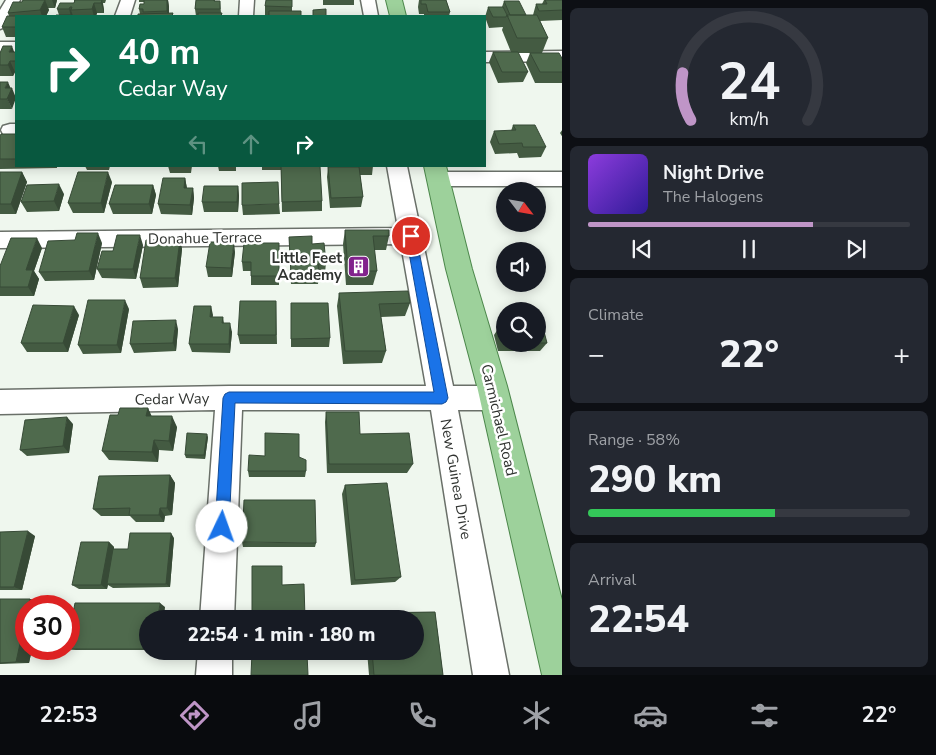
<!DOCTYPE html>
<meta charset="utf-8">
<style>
:root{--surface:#171b24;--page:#242831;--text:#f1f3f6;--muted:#9ea1a6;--line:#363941;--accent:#bf95c7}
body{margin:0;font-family:"Nunito Sans",sans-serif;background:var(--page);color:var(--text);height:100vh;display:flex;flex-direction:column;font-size:19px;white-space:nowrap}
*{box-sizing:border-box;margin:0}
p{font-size:16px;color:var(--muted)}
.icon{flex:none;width:28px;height:28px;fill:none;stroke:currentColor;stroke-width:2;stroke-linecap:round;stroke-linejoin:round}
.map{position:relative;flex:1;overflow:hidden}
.sheet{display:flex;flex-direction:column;gap:8px;padding:8px;background:#0d0f14;width:374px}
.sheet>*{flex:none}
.banner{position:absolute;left:15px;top:15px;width:471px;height:152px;border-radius:0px;box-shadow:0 2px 12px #0003;background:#0b6e4f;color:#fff;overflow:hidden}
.needle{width:32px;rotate:121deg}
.tools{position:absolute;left:496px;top:182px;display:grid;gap:10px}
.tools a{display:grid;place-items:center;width:50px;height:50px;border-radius:50%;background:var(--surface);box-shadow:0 2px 12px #0003;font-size:25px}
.speed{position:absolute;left:15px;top:595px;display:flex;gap:10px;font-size:25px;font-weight:700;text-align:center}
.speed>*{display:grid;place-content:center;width:65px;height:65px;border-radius:50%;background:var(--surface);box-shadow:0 2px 12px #0003;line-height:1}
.speed .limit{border:8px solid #d22;background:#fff;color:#111}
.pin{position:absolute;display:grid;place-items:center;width:42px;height:42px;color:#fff;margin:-21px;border:2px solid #fff;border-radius:50%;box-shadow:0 1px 5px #0007}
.me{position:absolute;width:55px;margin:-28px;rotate:3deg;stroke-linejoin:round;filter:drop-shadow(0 0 4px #0008)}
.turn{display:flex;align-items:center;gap:18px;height:105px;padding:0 20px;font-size:22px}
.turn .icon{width:65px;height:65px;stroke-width:2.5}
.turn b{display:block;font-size:35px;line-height:42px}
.lanes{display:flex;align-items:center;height:48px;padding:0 20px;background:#0003;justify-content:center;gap:25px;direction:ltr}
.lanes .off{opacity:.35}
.big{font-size:38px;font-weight:800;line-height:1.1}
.sheet .card{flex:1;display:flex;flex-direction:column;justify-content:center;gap:8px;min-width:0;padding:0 18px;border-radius:8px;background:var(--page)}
.sheet .dial{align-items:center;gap:0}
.dial svg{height:130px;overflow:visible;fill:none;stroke:var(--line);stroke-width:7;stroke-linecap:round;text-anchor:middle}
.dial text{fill:var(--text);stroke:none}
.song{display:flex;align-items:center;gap:15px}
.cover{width:60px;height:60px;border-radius:8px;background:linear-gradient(135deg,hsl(270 70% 55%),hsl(250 70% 35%))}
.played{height:5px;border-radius:2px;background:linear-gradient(90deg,var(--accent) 70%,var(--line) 70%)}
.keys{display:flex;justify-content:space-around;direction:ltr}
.heat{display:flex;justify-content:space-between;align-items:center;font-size:28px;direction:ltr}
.charge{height:8px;border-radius:4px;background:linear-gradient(90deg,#34c759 58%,var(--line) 0)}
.trip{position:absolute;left:139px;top:610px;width:285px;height:50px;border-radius:25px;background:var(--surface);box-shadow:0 2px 12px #0003;font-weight:800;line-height:50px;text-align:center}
.dock{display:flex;height:80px;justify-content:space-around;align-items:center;background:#090b0e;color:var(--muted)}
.dock .icon{width:35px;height:35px}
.dock .on{color:var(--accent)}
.dock b{font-size:22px;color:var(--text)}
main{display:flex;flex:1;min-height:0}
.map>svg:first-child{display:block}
</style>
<main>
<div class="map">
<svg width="563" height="675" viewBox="0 0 563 675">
<rect width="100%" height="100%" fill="#eff7ee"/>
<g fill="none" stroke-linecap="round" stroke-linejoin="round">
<defs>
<path id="minor" d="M6,0h14l-15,27 -5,2v-19z
M121,0h14l-5,16h-15z
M240,0h14l-1,16h-14z
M361,0h14l3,16h-14z
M0,42h16v10h-16z
M563,51v10l-78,1v-10z
M10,124h6v12l-13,-2 -2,-4 2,-4z
M387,166h20l46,220h41l9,3 4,9 -4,9 -9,3h-36l51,265h-36l-42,-265h-189l-8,209h-34l15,-209 -215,4v-24l229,-4h197l-25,-142 -401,4v-16l398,-4z
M438,172h125v14h-125l-7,-2 -3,-5 3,-5z
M198,651h34v24h-36z"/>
<path id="major" d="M386,0h16l4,16h-16z
M424,166h22l26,103 35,117 56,218v71h-21l-65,-289 -31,-117z"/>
</defs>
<use href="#minor" stroke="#6a7069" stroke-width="3"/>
<use href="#major" stroke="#4c874b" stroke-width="2"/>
<use href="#minor" fill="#fff" fill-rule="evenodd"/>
<use href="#major" fill="#9dd19b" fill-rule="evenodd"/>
</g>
<path fill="#445b42" d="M23,0h34l-2,8h-7l1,2 -3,6h-30v21h-10l-4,-10 7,-11 -1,-3 14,-11z
M74,0h32l-1,3h-2l1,7v3h-7l-1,3h-40l3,-1 -2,-6 17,-6z
M139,0h29l1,7v6h4v3h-35l2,-2 -1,-5 5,-5v-2h-5z
M196,0h19v1h5l1,12h1v3h-26l-1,-7z
M292,0v11l9,5h-36v-10z
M323,0h31v5h-31z
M419,0h27l4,12 -1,4h-25v-2h-5l-1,-7z
M544,0h19v20l-23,1 8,17 -6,15h-24l10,19 -5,10 -25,1 -9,-21 4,-10h18l-9,-22 1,-3 -14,1 -4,-11 3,-10h14l2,-6 22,14h7l3,-11h6z
M16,52v20h-1l-2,4h-13v-23z
M530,53l33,7v23h-28l-9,-20z
M0,82l12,27h-12z
M513,125l33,22 -5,10 -22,1 -2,-5 -22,1 -5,-12 4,-11h17z
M563,129v9l-3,-5z
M16,134v32h41v2l-57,1v-33z
M85,166h25l-1,4h-22z
M168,166h24l-1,7h-21z
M218,166h18v5h-17z
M262,166h19v4h-19z
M281,166l41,35v10l-40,1z
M345,166h28l-1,9h-12l3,22 -2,10 -31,1 -3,-31 1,-10z
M0,172h22l5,10 -11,32h-16z
M185,178l2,10h6l1,10 -2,17 -31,-1 -3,-10z
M112,182l-8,31h-31l-5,-10z
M153,185l3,10 -4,19h-39l-4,-10z
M238,186l1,10 -1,16h-34l-2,-10z
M64,194l-5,17 -32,1 -6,-10z
M279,204l1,10 -37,1 -1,-10z
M345,230l44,6 -3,14h-12l3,21 -4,14h-27l-3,-41z
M289,237l23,7 14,19 -1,10h-6l-1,11h-27z
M180,240l2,9 -4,38 -35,1 -3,-10z
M102,243l-8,37 -49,1 -6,-9z
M279,243v42h-28v-14h-8l-1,-9z
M143,245l-7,34 -34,-1 -5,-9 16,-18z
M42,248l-8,23 5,8 -5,17h-34v-30z
M235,252l-3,25h-24l-2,-10z
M339,293l71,10 -5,13 -24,1 5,34 -4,12 -39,1 -6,-58z
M276,301l1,43h-37l-2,-9z
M291,303l39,35 -1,9h-38z
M211,306l1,11h11l1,6 8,9 -2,21 -38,-1 -3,-8z
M129,309l-8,44 -38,1 -5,-9z
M79,315l-11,37h-41l-6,-9z
M538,320l9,23 -7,8h-42l-4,-16 6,-9h5v18h33z
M178,329l-2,22 -42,2 -4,-9z
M148,408l3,8 26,11 -4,24 -14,-1 -1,12 -49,-2 -7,-9 16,-36z
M326,412l34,22 53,30 -6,9h-80l-2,-51z
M73,424l-4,29 -42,3 -7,-6z
M208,437l-3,22 -19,-1 -1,-3z
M299,457l7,14 -1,6h-56l-1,-6z
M170,475l5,8 -3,32 -7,1 -1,6h-28l-6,-6h-29l-8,-7z
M345,485l56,92 -6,5 -44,3 -9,-91z
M0,532l35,4 -13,54h-22z
M174,538l-4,49 -57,1 -5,-3 -1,4h-28l-7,-4 37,-43 5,5v2h14z
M242,542l74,1 -1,4h-72z
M0,599h30l12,4 -13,60 -29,1z
M165,607l-17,12v31h-72l-9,-1z
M435,612l8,63h-74l-2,-24h48v-32h-50v-3l4,-3z"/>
<path fill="#374a36" d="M45,0l4,10 -3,6h-4l-2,-6z
M52,0h5l-2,8z
M102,0l2,10v3l-3,-10z
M167,0h1l1,7v9h-2z
M94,3l3,10 -1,3h-2l-2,-7z
M70,7l3,9h-2l-2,-7z
M12,46l4,11 -3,5 -4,-10z
M10,61l5,11 -2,4 -5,-11z
M8,82l3,7 1,-1 4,10 -4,11 -5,-10 -2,-11z
M22,172l5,10 -11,32 -5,-10z
M108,172l4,10 -8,31 -3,-10z
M185,178l2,11 -3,-1z
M59,184l5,10 -5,17 -5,-10z
M153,185l3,10 -4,19 -3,-10z
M238,186l1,10 -1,16 -1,-10z
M193,188l1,10 -2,17 -2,-10z
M98,233l4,10 -8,37 -5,-9z
M140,235l3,10 -7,34 -3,-10z
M37,238l5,10 -8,23 5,8 -5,17 -6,-9 -2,-17z
M180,240l2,9 -4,38 -3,-9z
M234,242l1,10 -3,25 -1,-9z
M125,300l4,9 -8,44 -4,-8z
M74,306l5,9 -11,37 -5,-9z
M211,306l2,9 -1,10 -2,-8z
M176,320l2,9 -2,22 -3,-8z
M230,323l2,9 -2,21 -1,-9z
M148,408l5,11 -7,-3z
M172,416l5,11 -4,24 -4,-10z
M67,417l6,7 -4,29 -6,-7z
M207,434l1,3 -3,22 -1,-4z
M154,440l5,10 -1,12 -6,-10z
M170,475l5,8 -3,32 -5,-7z
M160,508l5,8 -1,6 -5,-7z
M28,531l7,5 -13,54 -8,-3z
M171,533l3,5 -4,49 -4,-3z
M109,542l5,5 -7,42 -6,-4z
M30,599l12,4 -1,3h-13z
M160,603l5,4 -1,12h-6z
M26,616v33h6l-3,14 -13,-1z
M145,632l3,1v17l-5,-1z"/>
<path fill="#4f6a4d" stroke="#374a36" d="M23,0h22l-5,10 -32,3 5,-11h9z
M75,0h27l-1,3h-7l-2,6 -21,1 1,-3h-2l-1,2h-12l3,-6h14z
M144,0h23v11l-24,1v-3h-4l1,-5h4z
M196,0h18v1h6v8h-25z
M266,0h26v7l-27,-1z
M421,0h25l4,12h-22l-2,-8h-5z
M545,0h18v10l-24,1 -3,-7h11z
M504,1h15l7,14h-16z
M488,7h15l5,10 -1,-2 -1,2h-13z
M326,9v7h-13v-6z
M269,11h32v5h-32z
M173,13l-1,3h-34v-2z
M198,13h24l-1,3h-23z
M56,15h16v1h-16z
M507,15h30l11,23h-31z
M7,16h36h-27v11h-14z
M3,46h9l-3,6h7v9h-6l-2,4h-8v-12z
M493,52h25l10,20h-26z
M530,53h29l4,7v12h-23z
M0,82h8l-3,6h7l-5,11h-7z
M513,125h22l11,22h-23l-1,-4 -23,1 -5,-13 22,-1z
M1,134h15v25h-16v-23z
M281,166h39l2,35 -40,1z
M328,167h31l4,30 -32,1z
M0,172h22l-11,32h-11z
M78,172h30l-7,31h-33z
M163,178h22l-1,10h9l-3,17 -32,-1z
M278,182l1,22 -37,1v-22z
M59,184l-5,17 -33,1 6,-17z
M115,185h38l-4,19h-40z
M204,186h34l-1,16h-35z
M345,230h44v6h-16l4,35h-29z
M77,233h21l-9,38 -50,1 9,-31 27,-1z
M117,235h23l-7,34h-36l5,-18h11z
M312,236v8l12,-1 2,20 -8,1 1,10 -28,1 -2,-38z
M11,238h26l-11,32h7l-5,17h-28v-21z
M146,240h34l-5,38h-35z
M210,242h24l-3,26 -25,-1z
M244,243h35v33h-28v-14h-9z
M408,291l2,12 -31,1 7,47h-41l-6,-58z
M88,300h37l-8,45h-39z
M240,301h36v34h-38z
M291,303h37l2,35 -39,1z
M33,305l41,1 -11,37h-42z
M194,306h17l-1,11h13l-1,6h8l-1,21h-40z
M176,320l-3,23 -43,1 3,-23z
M538,320h3l6,23h-9z
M500,326h5v16h-2z
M120,408h28l-2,8h26l-3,25 -15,-1 -2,12 -50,-1 8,-36h8z
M326,412h33l1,22 49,-1 4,31h-84z
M67,417l-4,29 -43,4 5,-30z
M187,433l20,1 -3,21h-19z
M265,433l34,1v23l7,3v11h-58l1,-16 16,1z
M170,475l-3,33h-7l-1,7h-30l1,-7 -37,1 6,-33z
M387,483l14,94 -46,3 -10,-95z
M244,500h71l1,43 -74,-1z
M28,531l-14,56h-14v-55z
M130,533h41l-5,51h-59l6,-35h15z
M81,542h28l-8,43h-29z
M252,566h30v19l22,-1 1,35h-53z
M0,599h30l-2,7h-2v10l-10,46 -16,1z
M75,603h85l-2,16h-10v13h-3l-2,17h-74v-15z
M435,612l8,63h-69l-2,-24h43v-32h-46v-6z
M252,653l55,1 1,21h-57z"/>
<path fill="#1a73e8" stroke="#114b97" d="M411,232l5,4 32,162 -2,4 -4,2 -207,-1 -6,124 -2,5 -5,2 -5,-2 -2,-5 8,-129 2,-4 4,-2h205l-28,-156z"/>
<defs>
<symbol id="building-square" viewBox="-11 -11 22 22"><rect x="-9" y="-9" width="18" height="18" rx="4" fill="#82238d" stroke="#fff"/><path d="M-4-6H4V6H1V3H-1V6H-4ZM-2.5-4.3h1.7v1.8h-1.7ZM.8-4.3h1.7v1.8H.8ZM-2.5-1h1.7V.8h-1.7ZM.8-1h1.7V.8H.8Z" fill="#fff"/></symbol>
</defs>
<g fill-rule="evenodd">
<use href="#building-square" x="346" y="254" width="25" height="25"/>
</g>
<g text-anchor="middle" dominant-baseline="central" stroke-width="5" stroke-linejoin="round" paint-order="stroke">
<g font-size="15" fill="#313431" stroke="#fff">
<text transform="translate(205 238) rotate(-1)">Donahue Terrace</text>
<text transform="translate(172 399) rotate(-1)">Cedar Way</text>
<text transform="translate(499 420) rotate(77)">Carmichael Road</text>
<text transform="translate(456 479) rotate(80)">New Guinea Drive</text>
</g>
<g font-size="15" font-weight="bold" fill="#313431" stroke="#fff" text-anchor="end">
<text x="342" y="258">Little Feet<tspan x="342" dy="17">Academy</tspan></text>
</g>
</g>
</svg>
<div class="tools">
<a><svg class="needle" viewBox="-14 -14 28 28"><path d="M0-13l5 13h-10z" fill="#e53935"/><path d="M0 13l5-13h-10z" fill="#9ea1a6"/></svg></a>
<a><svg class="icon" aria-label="sound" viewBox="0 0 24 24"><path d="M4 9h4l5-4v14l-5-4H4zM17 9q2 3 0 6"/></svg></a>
<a><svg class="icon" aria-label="search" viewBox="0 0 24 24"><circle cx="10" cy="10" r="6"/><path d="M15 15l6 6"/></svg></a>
</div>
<div class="speed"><div class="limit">30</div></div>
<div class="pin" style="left:411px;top:236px;background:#d93025"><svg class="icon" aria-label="arrive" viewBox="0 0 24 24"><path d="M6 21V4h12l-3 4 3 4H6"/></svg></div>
<svg class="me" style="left:222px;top:527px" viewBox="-20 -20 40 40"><circle r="19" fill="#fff"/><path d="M0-13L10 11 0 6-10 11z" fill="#1a73e8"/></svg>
<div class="trip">22:54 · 1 min · 180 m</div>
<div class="banner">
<div class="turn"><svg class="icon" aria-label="right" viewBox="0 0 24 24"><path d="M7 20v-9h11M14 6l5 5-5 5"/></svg><div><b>40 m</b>Cedar Way</div></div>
<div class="lanes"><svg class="icon off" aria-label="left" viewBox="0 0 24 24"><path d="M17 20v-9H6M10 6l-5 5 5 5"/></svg><svg class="icon off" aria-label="ahead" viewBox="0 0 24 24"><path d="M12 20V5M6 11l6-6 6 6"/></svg><svg class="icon" aria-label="right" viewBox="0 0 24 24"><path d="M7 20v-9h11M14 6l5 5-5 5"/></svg></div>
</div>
</div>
<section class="sheet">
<div class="card dial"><svg viewBox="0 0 100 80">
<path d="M14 69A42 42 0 1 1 86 69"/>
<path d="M14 69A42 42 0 0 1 9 40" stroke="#bf95c7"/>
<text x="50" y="56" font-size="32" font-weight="700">24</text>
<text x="50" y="72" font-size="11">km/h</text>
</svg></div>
<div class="card">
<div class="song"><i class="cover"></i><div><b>Night Drive</b><p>The Halogens</p></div></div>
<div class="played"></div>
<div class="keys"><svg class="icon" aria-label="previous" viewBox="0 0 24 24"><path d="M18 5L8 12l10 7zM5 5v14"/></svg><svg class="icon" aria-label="pause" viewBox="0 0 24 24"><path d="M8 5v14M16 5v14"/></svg><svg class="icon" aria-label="next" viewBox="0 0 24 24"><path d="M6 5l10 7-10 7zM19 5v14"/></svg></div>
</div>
<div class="card"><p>Climate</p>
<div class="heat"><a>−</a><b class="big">22°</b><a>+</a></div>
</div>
<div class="card"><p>Range · 58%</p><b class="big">290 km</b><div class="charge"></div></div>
<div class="card"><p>Arrival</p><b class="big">22:54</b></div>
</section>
</main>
<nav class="dock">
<b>22:53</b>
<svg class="icon on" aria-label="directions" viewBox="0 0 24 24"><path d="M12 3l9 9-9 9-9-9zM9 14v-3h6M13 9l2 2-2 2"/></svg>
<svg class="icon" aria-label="music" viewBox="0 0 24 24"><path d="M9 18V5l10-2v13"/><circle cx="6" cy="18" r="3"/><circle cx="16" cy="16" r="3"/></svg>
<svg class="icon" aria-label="phone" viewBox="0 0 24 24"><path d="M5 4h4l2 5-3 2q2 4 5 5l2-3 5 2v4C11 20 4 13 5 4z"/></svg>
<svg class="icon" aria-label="climate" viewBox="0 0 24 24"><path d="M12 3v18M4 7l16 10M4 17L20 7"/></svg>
<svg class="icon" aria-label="car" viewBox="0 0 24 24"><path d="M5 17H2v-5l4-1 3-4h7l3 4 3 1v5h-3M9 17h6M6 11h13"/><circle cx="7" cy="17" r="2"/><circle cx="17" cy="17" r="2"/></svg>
<svg class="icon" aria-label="filters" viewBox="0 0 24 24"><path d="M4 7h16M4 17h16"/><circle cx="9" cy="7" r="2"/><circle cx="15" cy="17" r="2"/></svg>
<b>22°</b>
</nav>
